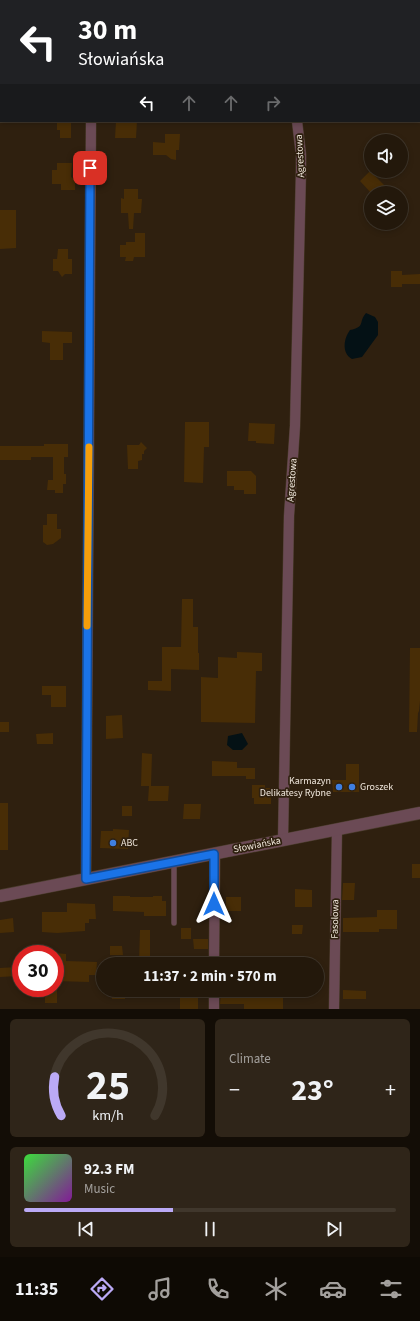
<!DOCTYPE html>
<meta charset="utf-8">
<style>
:root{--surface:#23180b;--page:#2f2519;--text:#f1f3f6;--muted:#a3a09d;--line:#40372c;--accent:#bbaaf6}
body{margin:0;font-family:"Source Sans 3",sans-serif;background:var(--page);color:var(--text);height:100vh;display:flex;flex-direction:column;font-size:15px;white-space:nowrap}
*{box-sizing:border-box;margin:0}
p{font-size:13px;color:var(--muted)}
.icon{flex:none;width:22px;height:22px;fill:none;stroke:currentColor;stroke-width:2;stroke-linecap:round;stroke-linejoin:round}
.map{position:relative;height:1009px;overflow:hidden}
.details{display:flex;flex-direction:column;gap:10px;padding:10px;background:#130d06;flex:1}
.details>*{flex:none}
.hud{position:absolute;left:0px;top:0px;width:420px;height:122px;box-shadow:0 2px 6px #0003,0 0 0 1px var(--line);background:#202124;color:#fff;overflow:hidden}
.tools{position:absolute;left:364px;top:134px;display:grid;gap:8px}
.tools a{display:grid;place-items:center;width:44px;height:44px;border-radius:50%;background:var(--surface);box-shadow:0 2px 6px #0003,0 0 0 1px var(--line);font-size:20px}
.speed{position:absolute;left:12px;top:945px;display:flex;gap:8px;font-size:20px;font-weight:700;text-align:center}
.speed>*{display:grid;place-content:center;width:52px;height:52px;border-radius:50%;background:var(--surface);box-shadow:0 2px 6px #0003,0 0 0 1px var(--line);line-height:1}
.speed .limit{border:6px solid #d22;background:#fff;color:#111}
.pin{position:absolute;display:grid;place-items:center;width:34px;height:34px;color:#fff;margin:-17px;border-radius:8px;box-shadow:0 2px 6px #0006}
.me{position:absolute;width:44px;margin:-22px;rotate:0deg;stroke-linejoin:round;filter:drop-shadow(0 0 3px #0008)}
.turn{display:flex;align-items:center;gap:14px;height:84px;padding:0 12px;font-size:18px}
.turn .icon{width:52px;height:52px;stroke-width:2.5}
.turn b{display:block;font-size:28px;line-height:34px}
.lanes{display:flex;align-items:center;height:38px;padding:0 12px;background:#0003;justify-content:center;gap:20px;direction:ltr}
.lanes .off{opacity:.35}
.big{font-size:30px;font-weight:700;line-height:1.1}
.details .widget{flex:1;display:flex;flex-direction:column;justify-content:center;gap:6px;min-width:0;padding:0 14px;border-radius:6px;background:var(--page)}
.details .dial{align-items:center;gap:0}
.dial svg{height:104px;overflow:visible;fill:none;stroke:var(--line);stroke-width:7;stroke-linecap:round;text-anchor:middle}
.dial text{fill:var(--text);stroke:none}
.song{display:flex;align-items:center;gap:12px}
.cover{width:48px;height:48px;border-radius:6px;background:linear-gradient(135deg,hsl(120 70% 55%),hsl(290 70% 35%))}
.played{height:4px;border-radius:2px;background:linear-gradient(90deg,var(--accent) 40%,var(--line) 40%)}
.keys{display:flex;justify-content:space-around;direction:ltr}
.heat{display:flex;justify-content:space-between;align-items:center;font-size:22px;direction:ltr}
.details .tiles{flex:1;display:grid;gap:10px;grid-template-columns:1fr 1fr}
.widget:last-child{grid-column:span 2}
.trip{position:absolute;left:96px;top:957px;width:228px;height:40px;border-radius:20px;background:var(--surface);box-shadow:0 2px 6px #0003,0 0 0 1px var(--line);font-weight:700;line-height:40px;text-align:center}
.tabs{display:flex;height:64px;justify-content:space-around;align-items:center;background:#0e0a04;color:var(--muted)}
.tabs .icon{width:28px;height:28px}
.tabs .selected{color:var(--accent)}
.tabs b{font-size:18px;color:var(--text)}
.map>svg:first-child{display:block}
</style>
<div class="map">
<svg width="420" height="1009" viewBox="0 0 420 1009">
<rect width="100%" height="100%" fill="#2f200f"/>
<path fill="#041115" d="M366,313l9,4 3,5v13l-16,22 -10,2c-11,-6 -8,-21 -2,-29 16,-3 8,-8 16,-17z
M242,733l6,11 -6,6h-9l-6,-5 1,-9z"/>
<path fill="#482d06" d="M57,121h14v17h-11v-8h-3z
M116,121h21l-1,17h-21z
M165,134h15l-1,16h-3v10l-5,-1 -5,-4h-13v-13l12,1z
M57,163h15l-1,14 4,3v10h-14v-6h-9v-14h5z
M370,171l22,22h-21l-11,-12z
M124,189h14v10h4l-1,14h-7l-1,16h-4l-1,-16h-7v-15l3,1z
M0,210h16v38l-16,1z
M135,233h10v24h-11l-1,4h-8l1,-4h-6v-12h6v-3h9z
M58,249h10v10h4v15h-7l-3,3 -4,-6h-5v-12h4z
M391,271h11v4l18,-1v10h-18v3h-11z
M42,331l30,1v11h-9v17h-13v-17l-8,-1z
M185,422h24v25h-5l-1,36 -19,-1z
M249,423l26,1 -1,20 -18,-1v-2h-8z
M141,442l6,6 -3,3v3h-2v6l-4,1v8h-10l-1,-24h12z
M44,444h24v13h-4v17h2v10h-3v9h-8v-3h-8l1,-10h5v-23h-22v3h-31v-14h44z
M227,471h24l5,5v18h-12v-4h-10v-4h-7z
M47,514h10v15h4v9l-8,6 -6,1 -4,-3v-17h4z
M182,599h11v28h5v26h1v17l-28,-1v22l-23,-1v-9h14v-34h19z
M410,648h10v53l-1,10 -1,2 -1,19h-8z
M237,652l25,1v18h-6l-1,52 -54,-1v-45l17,1v-21l19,1z
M42,686h24v21h-15v-12h-9z
M122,715l1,23 -17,1v-23z
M0,722h9v10h-9z
M53,733v11h-16l-1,-10z
M142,753l10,1 -1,32h-10z
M212,761l25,1v6h18v11h-9v-3h-34z
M346,764h13v28h-26l-1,-12h14z
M252,785h13v3h6v16h-17v-6h-2z
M149,786h20l-1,15h-20z
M0,803h8v47h-8z
M184,804h17l-1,15h-17z
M122,806h10v10h-10z
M113,829l16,1 -1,19 -28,-1 1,-17h12z
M412,864h8v14h-8z
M343,883h12l-1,17h-12z
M295,889l17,1v17h-17z
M113,896h17v1h23v-1h9v5h4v15h-22v-4l-31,-1z
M226,897h15v14h-15z
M67,903l28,1 1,15h-7v4h-4v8l-28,2 -15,-1v-20h25z
M377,910h20v19h-18v3h-36v-14l34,-1z
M13,918l1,14 -14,1v-13z
M292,925h11l-1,9h-10z
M181,928h10v11h-10z
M140,930h10v34h-10l-1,-2z
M193,939h15v10h-14z
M110,946h12l1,9h-13z
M55,953l11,1v7l31,1 -1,13h-7v7l-34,-1z
M18,967v9l-18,1v-9z
M45,988h12v15h-12z
M112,990h13v9h-13z
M272,990h11v19h-39v-5h-24l1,-13h34v2h17z
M343,990l23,1v8h-23z
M180,995h18v14h-18z"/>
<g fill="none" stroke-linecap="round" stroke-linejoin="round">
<defs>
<path id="service" d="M174,923v-61"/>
<path id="minor" d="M91,1v-1
M283,840l6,-324 6,-90 6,-256v-15l-4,-34
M86,879l5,-758
M214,964l1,-110
M214,1009v-19
M334,1009l3,-180"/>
<path id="tertiary" d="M0,896l420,-83"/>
</defs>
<use href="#service" stroke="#4a3c2c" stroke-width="6"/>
<use href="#minor" stroke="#4a3c2c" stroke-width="11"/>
<use href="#tertiary" stroke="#4a3c2c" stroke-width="13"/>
<use href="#service" stroke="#6b4a55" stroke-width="5"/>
<use href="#minor" stroke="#6b4a55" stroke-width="10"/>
<use href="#tertiary" stroke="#6b4a55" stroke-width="12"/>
</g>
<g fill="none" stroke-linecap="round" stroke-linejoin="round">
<defs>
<path id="route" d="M90,168l-4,711 128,-25v50"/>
</defs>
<use href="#route" stroke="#114b97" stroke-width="10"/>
<use href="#route" stroke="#1a73e8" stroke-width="7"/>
<path stroke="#f59e0b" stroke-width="7" d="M87,626l2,-179"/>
</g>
<g fill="#3f7fe0" stroke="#2f200f" stroke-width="1.5">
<circle cx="339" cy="787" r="4"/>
<circle cx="352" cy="787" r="4"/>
<circle cx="113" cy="843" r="4"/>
</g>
<g text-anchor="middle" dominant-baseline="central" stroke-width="3.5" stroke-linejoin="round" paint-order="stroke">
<g font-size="10" fill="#f0e7dc" stroke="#2f200f">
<text transform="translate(300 156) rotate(-93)">Agrestowa</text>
<text transform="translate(292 480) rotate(-86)">Agrestowa</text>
<text transform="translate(257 845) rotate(-11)">Słowiańska</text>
<text transform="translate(335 919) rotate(-89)">Fasolowa</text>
</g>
<g font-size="10" fill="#f0e7dc" stroke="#2f200f" text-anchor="start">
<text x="331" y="781" text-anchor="end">Karmazyn<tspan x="331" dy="12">Delikatesy Rybne</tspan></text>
<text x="360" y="787">Groszek</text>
<text x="121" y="843">ABC</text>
</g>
</g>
</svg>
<div class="tools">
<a><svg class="icon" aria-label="sound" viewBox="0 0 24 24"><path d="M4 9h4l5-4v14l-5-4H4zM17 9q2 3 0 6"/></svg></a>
<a><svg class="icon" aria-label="layers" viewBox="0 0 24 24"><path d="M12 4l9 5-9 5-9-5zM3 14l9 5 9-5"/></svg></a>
</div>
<div class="speed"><div class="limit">30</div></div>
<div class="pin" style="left:90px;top:168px;background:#d93025"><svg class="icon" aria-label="arrive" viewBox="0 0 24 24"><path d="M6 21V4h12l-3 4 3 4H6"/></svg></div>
<svg class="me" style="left:214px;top:904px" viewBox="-20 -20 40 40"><path d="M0-17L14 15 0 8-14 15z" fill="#1a73e8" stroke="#fff" stroke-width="4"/></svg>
<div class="trip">11:37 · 2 min · 570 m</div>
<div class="hud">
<div class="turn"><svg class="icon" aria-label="left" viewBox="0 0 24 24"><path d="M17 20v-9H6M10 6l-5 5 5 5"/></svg><div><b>30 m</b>Słowiańska</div></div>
<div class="lanes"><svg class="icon" aria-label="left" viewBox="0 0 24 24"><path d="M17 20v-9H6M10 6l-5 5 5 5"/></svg><svg class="icon off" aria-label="ahead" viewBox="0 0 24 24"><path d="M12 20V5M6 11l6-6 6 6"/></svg><svg class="icon off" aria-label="ahead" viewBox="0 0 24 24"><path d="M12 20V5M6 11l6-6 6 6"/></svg><svg class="icon off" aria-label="right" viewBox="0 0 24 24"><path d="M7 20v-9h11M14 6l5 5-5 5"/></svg></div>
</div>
</div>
<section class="details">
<div class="tiles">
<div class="widget dial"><svg viewBox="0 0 100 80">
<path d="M14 69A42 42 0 1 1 86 69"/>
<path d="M14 69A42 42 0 0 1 9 39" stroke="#bbaaf6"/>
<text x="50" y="56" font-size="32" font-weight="700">25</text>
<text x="50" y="72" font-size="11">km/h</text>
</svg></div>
<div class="widget"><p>Climate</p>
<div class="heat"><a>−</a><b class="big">23°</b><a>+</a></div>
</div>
<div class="widget">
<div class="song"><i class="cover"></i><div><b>92.3 FM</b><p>Music</p></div></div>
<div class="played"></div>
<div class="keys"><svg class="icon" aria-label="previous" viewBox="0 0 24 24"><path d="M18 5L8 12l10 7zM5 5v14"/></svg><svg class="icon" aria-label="pause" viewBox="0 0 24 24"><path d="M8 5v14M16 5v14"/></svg><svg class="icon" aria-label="next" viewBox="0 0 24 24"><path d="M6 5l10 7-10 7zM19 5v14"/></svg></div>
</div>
</div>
</section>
<nav class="tabs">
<b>11:35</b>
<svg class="icon selected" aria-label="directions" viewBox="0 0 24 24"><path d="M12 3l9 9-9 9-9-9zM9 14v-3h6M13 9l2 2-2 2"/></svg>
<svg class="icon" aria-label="music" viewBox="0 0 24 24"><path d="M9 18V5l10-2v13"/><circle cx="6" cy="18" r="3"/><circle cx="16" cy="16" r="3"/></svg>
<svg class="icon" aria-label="phone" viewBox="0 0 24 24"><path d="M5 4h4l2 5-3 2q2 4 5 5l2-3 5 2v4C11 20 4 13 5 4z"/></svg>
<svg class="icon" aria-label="climate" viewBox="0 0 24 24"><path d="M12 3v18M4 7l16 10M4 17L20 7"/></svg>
<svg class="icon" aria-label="car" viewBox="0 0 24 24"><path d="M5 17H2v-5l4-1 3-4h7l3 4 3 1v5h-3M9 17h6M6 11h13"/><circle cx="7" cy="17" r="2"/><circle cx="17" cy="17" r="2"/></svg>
<svg class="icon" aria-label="filters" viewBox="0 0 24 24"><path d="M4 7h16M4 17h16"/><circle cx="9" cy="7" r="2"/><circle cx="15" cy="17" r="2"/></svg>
</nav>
